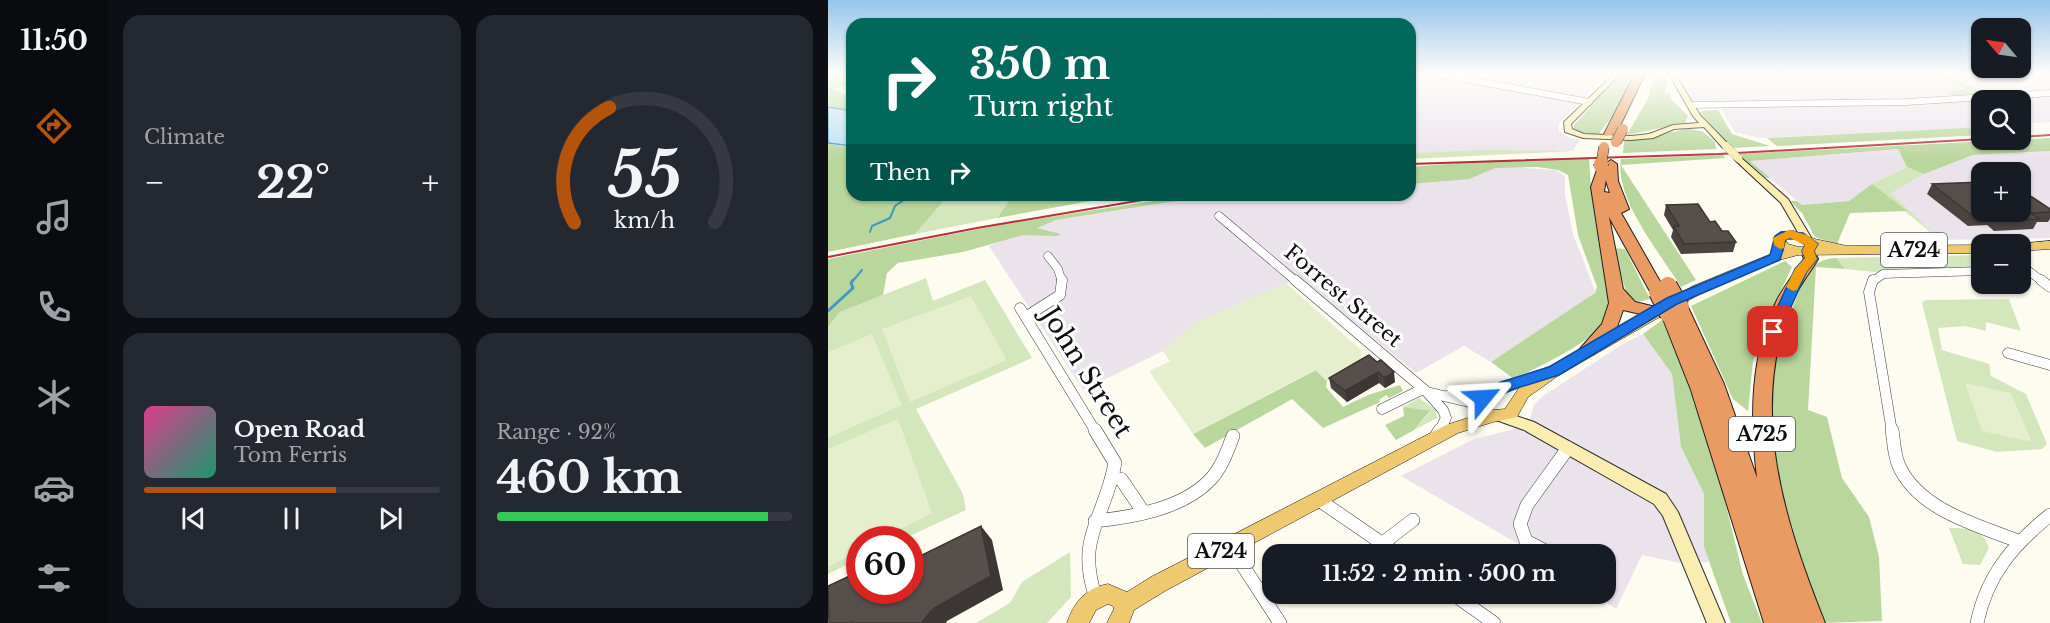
<!DOCTYPE html>
<meta charset="utf-8">
<style>
:root{--surface:#171b24;--page:#242831;--text:#f1f3f6;--muted:#9ea1a6;--line:#363941;--accent:#b45309}
body{margin:0;font-family:"Libre Baskerville",serif;background:var(--page);color:var(--text);height:100vh;display:flex;flex-direction:column;font-size:22px;white-space:nowrap}
*{box-sizing:border-box;margin:0}
p{font-size:20px;color:var(--muted)}
.icon{flex:none;width:33px;height:33px;fill:none;stroke:currentColor;stroke-width:2;stroke-linecap:round;stroke-linejoin:round}
.map{position:relative;flex:1;overflow:hidden}
.panel{display:flex;flex-direction:column;gap:15px;padding:15px;background:#0d0f14;width:720px}
.panel>*{flex:none}
.banner{position:absolute;left:18px;top:18px;width:570px;height:183px;border-radius:18px;box-shadow:0 2px 4px #0004;background:#00695c;color:#fff;overflow:hidden}
.needle{width:39px;rotate:299deg}
.controls{position:absolute;left:1143px;top:18px;display:grid;gap:12px}
.controls a{display:grid;place-items:center;width:60px;height:60px;border-radius:12px;background:var(--surface);box-shadow:0 2px 4px #0004;font-size:30px}
.speed{position:absolute;left:18px;top:526px;display:flex;gap:12px;font-size:30px;font-weight:700;text-align:center}
.speed>*{display:grid;place-content:center;width:78px;height:78px;border-radius:50%;background:var(--surface);box-shadow:0 2px 4px #0004;line-height:1}
.speed .limit{border:9px solid #d22;background:#fff;color:#111}
.pin{position:absolute;display:grid;place-items:center;width:51px;height:51px;color:#fff;margin:-26px;border-radius:12px;box-shadow:0 3px 9px #0006}
.me{position:absolute;width:66px;margin:-33px;rotate:63deg;stroke-linejoin:round;filter:drop-shadow(0 0 4px #0008)}
.turn{display:flex;align-items:center;gap:21px;height:126px;padding:0 24px;font-size:27px}
.turn .icon{width:78px;height:78px;stroke-width:2.5}
.turn b{display:block;font-size:42px;line-height:51px}
.then{display:flex;align-items:center;height:57px;padding:0 24px;background:#0003;gap:12px;font-size:22px}
.big{font-size:45px;font-weight:700;line-height:1.1}
.panel .widget{flex:1;display:flex;flex-direction:column;justify-content:center;gap:9px;min-width:0;padding:0 21px;border-radius:18px;background:var(--page)}
.panel .dial{align-items:center;gap:0}
.dial svg{height:156px;overflow:visible;fill:none;stroke:var(--line);stroke-width:7;stroke-linecap:round;text-anchor:middle}
.dial text{fill:var(--text);stroke:none}
.song{display:flex;align-items:center;gap:18px}
.cover{width:72px;height:72px;border-radius:9px;background:linear-gradient(135deg,hsl(330 70% 55%),hsl(160 70% 35%))}
.played{height:6px;border-radius:3px;background:linear-gradient(90deg,var(--accent) 65%,var(--line) 65%)}
.keys{display:flex;justify-content:space-around;direction:ltr}
.heat{display:flex;justify-content:space-between;align-items:center;font-size:33px;direction:ltr}
.charge{height:9px;border-radius:4px;background:linear-gradient(90deg,#34c759 92%,var(--line) 0)}
.panel .tiles{flex:1;display:grid;gap:15px;grid-template-columns:repeat(2,1fr)}
.trip{position:absolute;left:434px;top:544px;width:354px;height:60px;border-radius:18px;background:var(--surface);box-shadow:0 2px 4px #0004;font-weight:700;line-height:60px;text-align:center}
main{display:flex;flex:1;min-height:0}
.tab-bar{display:flex;flex-direction:column;width:108px;justify-content:space-around;align-items:center;background:#090b0e;color:var(--muted)}
.tab-bar .icon{width:42px;height:42px}
.tab-bar .active{color:var(--accent)}
.tab-bar b{font-size:27px;color:var(--text)}
.map>svg:first-child{display:block}
</style>
<main>
<nav class="tab-bar">
<b>11:50</b>
<svg class="icon active" aria-label="directions" viewBox="0 0 24 24"><path d="M12 3l9 9-9 9-9-9zM9 14v-3h6M13 9l2 2-2 2"/></svg>
<svg class="icon" aria-label="music" viewBox="0 0 24 24"><path d="M9 18V5l10-2v13"/><circle cx="6" cy="18" r="3"/><circle cx="16" cy="16" r="3"/></svg>
<svg class="icon" aria-label="phone" viewBox="0 0 24 24"><path d="M5 4h4l2 5-3 2q2 4 5 5l2-3 5 2v4C11 20 4 13 5 4z"/></svg>
<svg class="icon" aria-label="climate" viewBox="0 0 24 24"><path d="M12 3v18M4 7l16 10M4 17L20 7"/></svg>
<svg class="icon" aria-label="car" viewBox="0 0 24 24"><path d="M5 17H2v-5l4-1 3-4h7l3 4 3 1v5h-3M9 17h6M6 11h13"/><circle cx="7" cy="17" r="2"/><circle cx="17" cy="17" r="2"/></svg>
<svg class="icon" aria-label="filters" viewBox="0 0 24 24"><path d="M4 7h16M4 17h16"/><circle cx="9" cy="7" r="2"/><circle cx="15" cy="17" r="2"/></svg>
</nav>
<section class="panel">
<div class="tiles">
<div class="widget"><p>Climate</p>
<div class="heat"><a>−</a><b class="big">22°</b><a>+</a></div>
</div>
<div class="widget dial"><svg viewBox="0 0 100 80">
<path d="M14 69A42 42 0 1 1 86 69"/>
<path d="M14 69A42 42 0 0 1 32 10" stroke="#b45309"/>
<text x="50" y="56" font-size="32" font-weight="700">55</text>
<text x="50" y="72" font-size="11">km/h</text>
</svg></div>
<div class="widget">
<div class="song"><i class="cover"></i><div><b>Open Road</b><p>Tom Ferris</p></div></div>
<div class="played"></div>
<div class="keys"><svg class="icon" aria-label="previous" viewBox="0 0 24 24"><path d="M18 5L8 12l10 7zM5 5v14"/></svg><svg class="icon" aria-label="pause" viewBox="0 0 24 24"><path d="M8 5v14M16 5v14"/></svg><svg class="icon" aria-label="next" viewBox="0 0 24 24"><path d="M6 5l10 7-10 7zM19 5v14"/></svg></div>
</div>
<div class="widget"><p>Range · 92%</p><b class="big">460 km</b><div class="charge"></div></div>
</div>
</section>
<div class="map">
<svg width="1222" height="623" viewBox="0 0 1222 623">
<rect width="100%" height="100%" fill="#fefbf1"/>
<path fill="#ebe3ec" fill-rule="evenodd" d="M582,74h199l-50,49v9l11,6 10,1 -7,12 -163,2z
M847,74l95,2 280,-2v48l-29,2 -1,-24h-38l-1,27 -221,11 -25,-6 -17,-29 -24,-2z
M1070,149l9,18 -31,15 -27,19 -47,4 -53,-44z
M1222,151v87l-110,2 -50,-47 34,-19 49,-19zM1154,172h38v40h-38z
M666,166l61,4 10,6v19l8,39 23,59 -105,69 -27,-16 -48,27 -117,-95 -106,46 -30,27 -80,39 -94,-144 67,-26 158,-25h196v-24z
M815,334l29,40 9,73 23,47v53l5,15 -28,1 -39,-8 -26,54 -22,-15h11v-39h-68l-136,-79 73,-37 37,-9 19,-11 4,-14 9,-9 80,-52z"/>
<path fill="#d4e6bc" d="M656,150l89,1 -163,8v-6z
M1079,167l17,7 -33,19 49,47 -68,-56z
M121,195h64l-16,23 -82,16z
M1153,255v14l-107,3 -29,-3 -9,-11z
M98,278l7,23 52,-21 47,78 -116,51 47,85 3,16 -65,30h-41l-1,19 -31,15v-247l12,-15z
M1181,299l12,32 -35,-9v9l-21,-5 -27,2 4,22 47,14 2,12 35,18 21,50 -5,5 -45,3 -40,-11 -35,-138 3,-3z
M591,398l17,12 1,8 -23,12 16,-18 -27,-5z
M1121,528c16,0 35,1 40,20l-9,17 -17,-1z
M242,552l1,45 -24,26h-71l34,-20 12,-21z"/>
<path fill="#b9d69d" d="M0,74h24v10l-18,5 18,9v13l-24,-4z
M792,74h15l-21,40 -16,21 -13,-1 -11,-5v-4z
M827,74h9l-2,1 5,6 -2,11 6,2 -1,4 18,18 -3,7 -58,12 21,-37z
M1104,74c25,0 25,9 45,15 9,2 19,1 28,4l-50,3 -6,-4 17,-3z
M878,110h12l14,24 38,12 -39,2 -31,-36z
M1153,127v8l-204,11 -10,-8z
M860,129l14,2 13,11 1,7 -93,4 1,-12z
M1222,138v13l-77,4 -49,19 -17,-7 -9,-18 -148,12 20,17h-4l-28,-24z
M0,144l24,3v48h97l-34,39 -87,18z
M895,155l2,3 -104,7 75,115 -15,7c-21,-34 -67,-89 -60,-128z
M761,159c1,16 2,31 4,47 4,24 24,88 16,109 -10,25 -71,52 -95,64l-23,-17 104,-69 2,-6 -19,-52 -10,-60 -10,-5 -20,-3 -43,1 -26,11 -59,5v-17l85,-7z
M1044,184l35,27 -57,2 -13,31 -22,-7 -13,-24 -12,-12h7l5,4 47,-4z
M185,195h110l-126,23z
M363,195h23l-158,25 -19,8 24,6 -4,2 -34,-1 -60,17 -65,11 -11,10 -4,22 -43,17 -12,15v-68l176,-35z
M785,248l12,1 25,50 -13,3 -9,-4z
M1008,258l9,11 -29,-2 -8,143 19,7 15,61 27,39 10,40 3,64 -60,2c-9,-19 -14,-40 -20,-61 -17,-54 -36,-122 -30,-179 3,-27 13,-54 22,-79 10,-24 12,-44 42,-46z
M957,261l7,6 -24,51 -15,43 -5,50 -15,-12 -42,-93z
M834,320l24,53 25,71 32,131 19,48h-31l-27,-76v-53l-23,-47 -9,-73 -29,-40z
M488,370l11,11 -1,6 17,20 25,-12 32,-10 3,6 -14,7 -3,-3 -7,5 1,2 -57,26 -31,-29 -87,49 -12,-14z
M575,407l27,4 -16,19 -18,10 -11,-15 19,-9z"/>
<path fill="#e5eecd" d="M458,283l76,68 -2,13 -33,17 -12,-11 -122,64 -44,-63 21,-10 -7,-10 30,-27z
M143,296l36,64 -97,42 -28,-73z
M44,334l30,71 -74,33v-86z
M1137,383l46,10 21,49 -50,-11z
M70,419l34,94 -52,27h-20l-1,11 -31,16v-118z"/>
<path fill="#b9dff2" stroke="#4598c4" stroke-width="1.5" d="M0,107l24,4v35l-24,-3z"/>
<g fill="none" stroke-linecap="round" stroke-linejoin="round">
<path stroke="#4598c4" stroke-width="2" d="M42,232l2,-6 18,-8 5,-12 16,-11
M24,282l10,-12"/>
<path stroke="#4598c4" stroke-width="3" d="M0,311l25,-23 -2,-5 2,-3"/>
<defs>
<path id="street-far3" d="M609,74l152,28
M862,105l216,-3 144,-9"/>
<path id="street-far2" d="M391,216l78,66
M220,256l10,13 4,13
M1192,264l23,18
M1044,282l11,-8 99,-3"/>
<path id="street-far1" d="M467,280l132,112 54,13
M1045,280l-4,12 23,140
M1213,280l9,7
M192,308l76,124
M199,316l33,-21 2,-15
M1180,353l42,12
M599,392l16,18 3,8 -7,14
M619,396l41,-2
M554,409l41,-20"/>
<path id="street" d="M267,430l20,33c-10,56 -40,74 -19,135
M1064,430c2,11 2,26 7,36 20,44 78,59 119,75
M609,435l3,-5
M293,479l23,34
M491,500l80,55
M267,521c38,-4 86,-12 114,-40 12,-12 18,-29 24,-45
M555,543l30,-23
M402,546l50,77
M725,555l-27,-14 -6,-17 7,-19 41,-57
M625,594l41,29
M1149,623c10,-48 36,-78 73,-108"/>
<path id="secondary" d="M786,74h6l-49,50 1,5 12,5 47,2 18,-2 24,-9 26,-2 -6,-7 -24,-42h6l25,41 30,31 -7,2 -19,-21 -30,2 -21,9 -22,2 -48,-2 -18,-6 -1,-10z
M910,155l50,44 24,40 -1,2h-8l-22,-38 -46,-43 -1,-2z
M673,411l33,11 132,72 12,18 47,111h-18l-44,-107 -9,-12 -130,-74 -28,-10 -2,-4 2,-4z"/>
<path id="primary" d="M966,231l21,8 32,7 135,-1v8l-184,2 -19,5 -76,32 -144,83 -31,22 -11,20 -24,5 -35,11 -293,158 -31,19 -5,13h-22l7,-14 -1,-3 -5,-2 -12,6 -7,13h-22c7,-21 19,-35 41,-39l19,8 24,-15 295,-152 31,-10 -5,-7 5,-14 6,-4 68,-24 142,-80 78,-32 14,-3 -6,-2 -6,-11 8,-6zM960,237h4l25,10h-18l-11,-3 -3,-5zM691,388l-14,21 -11,1 -6,-3 5,-9z
M1222,241v8l-30,2v-7h-4z"/>
<path id="highway" d="M807,74h10l-29,60 -10,2 -2,-2z
M783,160l6,4 1,17 11,28 -8,4 45,79 -2,3h-12l-43,-78 14,72 12,13 25,6 2,4 11,-2 1,-7h12l38,81 33,94c-7,-61 -7,-120 19,-176 7,-15 19,-29 28,-43l-3,-8 7,-4 5,1 5,11c-8,14 -20,28 -26,43 -44,107 -8,219 33,321h-61l-73,-233 -30,-76 -7,3 -31,-7 -7,20 -23,25h-12l-3,-4 24,-27 7,-21 -18,-116 6,-17h8v-6zM778,179v2l4,12 -6,-1z"/>
</defs>
<use href="#street-far3" stroke="#414141" stroke-width="7"/>
<use href="#street-far2" stroke="#414141" stroke-width="9"/>
<use href="#street-far1" stroke="#414141" stroke-width="11"/>
<use href="#street" stroke="#414141" stroke-width="14"/>
<use href="#secondary" stroke="#303030" stroke-width="2"/>
<use href="#primary" stroke="#1f1f1f" stroke-width="1"/>
<use href="#highway" stroke="#1f1f1f" stroke-width="2"/>
<use href="#street-far3" stroke="#fff" stroke-width="6"/>
<use href="#street-far2" stroke="#fff" stroke-width="8"/>
<use href="#street-far1" stroke="#fff" stroke-width="10"/>
<use href="#street" stroke="#fff" stroke-width="13"/>
<use href="#secondary" fill="#f9edb1" fill-rule="evenodd"/>
<use href="#primary" fill="#eec970" fill-rule="evenodd"/>
<use href="#highway" fill="#ea9a63" fill-rule="evenodd"/>
<path stroke="#b5303d" stroke-width="2" d="M1192,137l30,-2
M582,164l309,-10 263,-15
M0,257l149,-29 195,-33"/>
<defs>
<path id="secondary-bridge" d="M898,146l12,12"/>
<path id="highway-bridge-far2" d="M788,142l7,-13
M773,165l3,-18"/>
<path id="highway-bridge-far1" d="M773,166v-2"/>
<path id="highway-bridge" d="M840,286l12,21
M830,292l11,22"/>
</defs>
<use href="#secondary-bridge" stroke="#303030" stroke-width="8" stroke-linecap="butt"/>
<use href="#highway-bridge-far2" stroke="#1f1f1f" stroke-width="11" stroke-linecap="butt"/>
<use href="#highway-bridge-far1" stroke="#1f1f1f" stroke-width="15" stroke-linecap="butt"/>
<use href="#highway-bridge" stroke="#1f1f1f" stroke-width="20" stroke-linecap="butt"/>
<use href="#secondary-bridge" stroke="#f9edb1" stroke-width="8"/>
<use href="#highway-bridge-far2" stroke="#ea9a63" stroke-width="10"/>
<use href="#highway-bridge-far1" stroke="#ea9a63" stroke-width="14"/>
<use href="#highway-bridge" stroke="#ea9a63" stroke-width="18"/>
</g>
<path fill="#4a4440" d="M1104,184l118,25v10l-2,3h-11l-4,7 -39,2 -7,-6 -19,1 -41,-32z
M838,205l44,17 26,20 -3,10 -52,2 -10,-17 2,-7 -9,-15z
M541,355l26,27 -10,6 -6,-5 -32,19 -16,-14 -2,-10z"/>
<path fill="#3c3734" d="M550,372l1,11 -32,19 -2,-11z
M566,372l1,10 -10,6 -1,-10z
M153,526l11,14 11,50 -56,31 -1,2h-25z
M28,573l4,3v7l-4,-3z"/>
<path fill="#564f4b" stroke="#3c3734" stroke-width="1.5" d="M1154,182v30h38v-23l30,20v3l-19,1 8,6 -39,2 -7,-6 -19,2 -42,-33z
M870,204l12,18 5,-1 7,10h6l8,11 -52,2 -10,-17 5,-1 -13,-21z
M541,355l8,7 4,-2 13,12 -10,6 -6,-6 -33,19 -16,-13z
M153,526l10,50 -57,32 -13,15h-69v-1l-2,1h-21l-1,-37 28,-13v7l4,-1v12h50v-30z"/>
<linearGradient id="sky" x2="0" y2="1"><stop stop-color="#95c5ec"/><stop offset="0.46" stop-color="#fffdf9"/><stop offset="1" stop-color="#fffdf9" stop-opacity="0"/></linearGradient>
<rect width="1222" height="161" fill="url(#sky)"/>
<path fill="#1a73e8" stroke="#114b97" stroke-width="1.5" d="M953,232l22,1 15,11 -4,7 3,8 -10,12 -29,65 -5,1 -7,-5 29,-63 10,-11 -3,-7 3,-6 -9,-6h-10l-6,21 -103,44 -118,71 -48,15 -28,14 -8,-6 3,-4 23,-12 48,-15 118,-69 103,-43 5,-19z"/>
<path fill="#f59e0b" d="M961,230l18,5 11,9 -4,7 3,8 -10,12 -10,19 -4,1 -7,-4 9,-18 10,-11 -3,-7 3,-6 -15,-7 -5,2 -1,8 -4,1 -6,-4 -1,-7z"/>
<g text-anchor="middle" dominant-baseline="central" stroke-width="6" stroke-linejoin="round" paint-order="stroke">
<g fill="#fff" stroke="#565656" stroke-width="1.5">
<rect x="1053" y="233" width="66" height="34" rx="4.5"/>
<rect x="901" y="417" width="66" height="34" rx="4.5"/>
<rect x="360" y="534" width="66" height="34" rx="4.5"/>
</g>
<g font-size="20" font-weight="bold" fill="#0e0e0e">
<text x="1086" y="250">A724</text>
<text x="934" y="434">A725</text>
<text x="393" y="551">A724</text>
</g>
<g font-size="21" fill="#0e0e0e" stroke="#fff">
<text transform="translate(515 296) rotate(40)">Forrest Street</text>
</g>
<g font-size="26" fill="#0e0e0e" stroke="#fff">
<text transform="translate(259 372) rotate(58)">John Street</text>
</g>
</g>
</svg>
<div class="controls">
<a><svg class="needle" viewBox="-14 -14 28 28"><path d="M0-13l5 13h-10z" fill="#e53935"/><path d="M0 13l5-13h-10z" fill="#9ea1a6"/></svg></a>
<a><svg class="icon" aria-label="search" viewBox="0 0 24 24"><circle cx="10" cy="10" r="6"/><path d="M15 15l6 6"/></svg></a>
<a>+</a>
<a>−</a>
</div>
<div class="speed"><div class="limit">60</div></div>
<div class="pin" style="left:945px;top:332px;background:#d93025"><svg class="icon" aria-label="arrive" viewBox="0 0 24 24"><path d="M6 21V4h12l-3 4 3 4H6"/></svg></div>
<svg class="me" style="left:655px;top:398px" viewBox="-20 -20 40 40"><path d="M0-17L14 15 0 8-14 15z" fill="#1a73e8" stroke="#fff" stroke-width="4"/></svg>
<div class="trip">11:52 · 2 min · 500 m</div>
<div class="banner">
<div class="turn"><svg class="icon" aria-label="right" viewBox="0 0 24 24"><path d="M7 20v-9h11M14 6l5 5-5 5"/></svg><div><b>350 m</b>Turn right</div></div>
<div class="then">Then<svg class="icon" aria-label="right" viewBox="0 0 24 24"><path d="M7 20v-9h11M14 6l5 5-5 5"/></svg></div>
</div>
</div>
</main>
